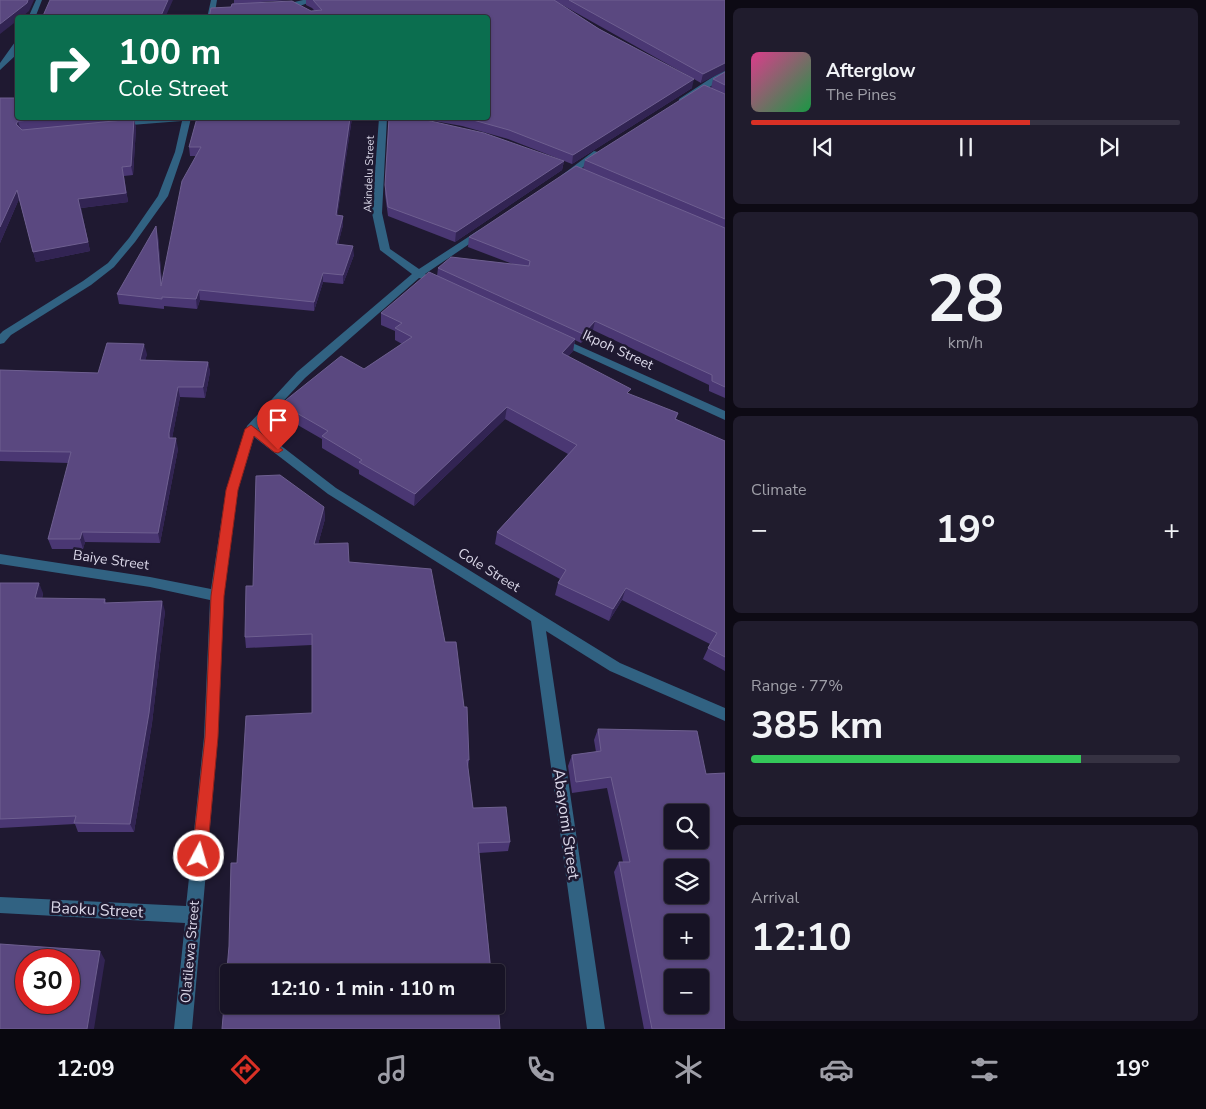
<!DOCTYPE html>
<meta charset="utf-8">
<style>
:root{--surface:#171325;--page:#201c2d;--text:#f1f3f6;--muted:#9e9ea7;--line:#363242;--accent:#d93025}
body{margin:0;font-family:"Nunito Sans",sans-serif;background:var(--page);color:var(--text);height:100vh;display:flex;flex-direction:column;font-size:19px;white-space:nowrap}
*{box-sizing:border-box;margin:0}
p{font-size:16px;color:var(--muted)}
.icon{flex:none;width:28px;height:28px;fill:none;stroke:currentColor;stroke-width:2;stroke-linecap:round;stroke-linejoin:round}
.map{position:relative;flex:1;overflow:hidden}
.details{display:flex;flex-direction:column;gap:8px;padding:8px;background:#0d0a14;width:481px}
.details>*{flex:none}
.hud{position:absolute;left:15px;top:15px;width:475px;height:105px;border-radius:5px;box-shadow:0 1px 4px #0004,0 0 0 1px var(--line);background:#0b6e4f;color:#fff;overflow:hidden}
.controls{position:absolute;left:664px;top:804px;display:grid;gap:10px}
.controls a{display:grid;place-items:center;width:45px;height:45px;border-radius:5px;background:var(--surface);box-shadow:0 1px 4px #0004,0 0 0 1px var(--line);font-size:25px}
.speed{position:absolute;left:15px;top:949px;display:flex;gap:10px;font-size:25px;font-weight:700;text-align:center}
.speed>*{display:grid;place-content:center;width:65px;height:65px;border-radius:50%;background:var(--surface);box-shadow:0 1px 4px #0004,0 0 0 1px var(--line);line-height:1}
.speed .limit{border:8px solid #d22;background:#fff;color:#111}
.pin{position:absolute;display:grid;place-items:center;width:42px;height:42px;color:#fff;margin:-51px -21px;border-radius:50% 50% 50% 0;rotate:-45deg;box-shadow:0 0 5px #0007}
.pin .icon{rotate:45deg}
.me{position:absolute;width:55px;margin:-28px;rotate:6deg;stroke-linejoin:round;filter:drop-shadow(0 0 4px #0008)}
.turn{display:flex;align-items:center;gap:18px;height:105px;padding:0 20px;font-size:22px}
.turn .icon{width:65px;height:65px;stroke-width:2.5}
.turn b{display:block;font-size:35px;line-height:42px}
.big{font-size:38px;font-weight:700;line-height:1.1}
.details .tile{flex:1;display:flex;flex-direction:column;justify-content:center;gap:8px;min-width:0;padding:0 18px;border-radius:8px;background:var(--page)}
.details .dial{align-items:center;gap:0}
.dial b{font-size:65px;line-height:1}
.song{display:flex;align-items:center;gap:15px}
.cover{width:60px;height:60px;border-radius:8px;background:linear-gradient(135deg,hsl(330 70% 55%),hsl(140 70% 35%))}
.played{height:5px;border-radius:2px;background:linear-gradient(90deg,var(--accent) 65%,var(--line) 65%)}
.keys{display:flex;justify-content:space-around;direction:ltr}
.heat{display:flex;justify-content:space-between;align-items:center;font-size:28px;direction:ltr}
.charge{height:8px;border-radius:4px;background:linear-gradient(90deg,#34c759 77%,var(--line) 0)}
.trip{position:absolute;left:220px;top:964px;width:285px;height:50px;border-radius:5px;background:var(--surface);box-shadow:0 1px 4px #0004,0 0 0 1px var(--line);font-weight:700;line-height:50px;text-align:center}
.dock{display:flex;height:80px;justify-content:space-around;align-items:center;background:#09080f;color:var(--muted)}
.dock .icon{width:35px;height:35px}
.dock .current{color:var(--accent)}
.dock b{font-size:22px;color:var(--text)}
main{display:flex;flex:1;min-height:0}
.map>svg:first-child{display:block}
</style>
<main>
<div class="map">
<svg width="725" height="1029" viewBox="0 0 725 1029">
<rect width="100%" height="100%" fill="#1f1931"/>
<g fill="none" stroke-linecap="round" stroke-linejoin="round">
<path fill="#316282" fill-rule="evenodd" d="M36,0h6l-7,18h-7z
M211,0h6l-3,18h-7z
M303,0h11c-8,5 -27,11 -36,6z
M15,42h3l-2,13 -16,15v-7z
M722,71h3v6l-40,26h-6v-4z
M162,118h29l-8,34 -15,44 -33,46 -21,25 -23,18 -80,50 -7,8 -4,1v-10l3,-3 80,-50 25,-18 21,-25 29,-42 17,-44 7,-31 -64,5 -4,-2 4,-2z
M379,118h8l-5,95 8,36 29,20 60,-39 3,-1 5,3 -62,42 5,4 -1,2 -10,-2 -114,100 -47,50 78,60 284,175 105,45v13l-115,-50 -64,-40 59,398h-18l-56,-408 -203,-127 -74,-57 -16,53 -14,106 -6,141 -26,292h-18l11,-106 -185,-10v-16l186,9 18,-169 6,-137 -60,-13 -150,-23v-10l150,23 61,12 15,-99 21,-64 50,-54 115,-98 -32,-24 -8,-37z
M594,151l7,2 -33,26h-6v-4z
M559,337l166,74v9l-170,-78 -1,-2z"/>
</g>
<path fill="#4a3773" d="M234,0h55l-28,2 50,9h4l-3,-3 -6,-3v-5h419l-24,83 -144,-81 135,86 -120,76 -64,-25 -46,-13 -45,-8h71v-100h-279l22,-11 3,-4z
M725,72v326l-16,-7v-6l-116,-55 -12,13 -6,-3 -2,11 -5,5 62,39 48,18 -2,6 49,22v230l-22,-12 7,-15 -88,-44 -13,21 -54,-26 3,-12 2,-4 -65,-35 2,-12 71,-78 -63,-35 -91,87 -55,-32v-4l-37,-22v-9l-40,-23 -1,-12 83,-35 38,-25 -7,-4v-9l-14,-6v-12l56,-37 1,-8 77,-3 -47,-18 1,-10 114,-68 2,-9 126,-72 2,-9z
M0,98l18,20h106l-1,2 11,-1 2,9 -3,47 -9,1 4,26 -47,6 9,43 -54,11 -17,-63 -19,44z
M197,118h155l-15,98h6v9l-5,19 16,11 -11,29 -20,-2 -9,29 -114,-11 -3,9 -33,-3v3l-45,-5 -2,-10 41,-58 4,47 34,-127h-6l-1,-9z
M384,118h33l147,43 -2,9 -107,72 -67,-26 -3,-22 4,-76z
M147,354l-2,6 63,2 2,10 -5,26 -25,-1 -8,41 6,11 -18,94 -75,-1 -2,7h-31l-4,-10 21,-76 -69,-2v-91l98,3z
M324,507l1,12 -7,25 31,18 96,80 24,118 -1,8 5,40 37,34 -2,9 -29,2 12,119 9,57 -263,-166 75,-150v-68l-66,3 -1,-11 8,-51z
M0,583l43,10 -1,6h63l1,4 59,8 -13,112 -18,109h-56l-3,-8 -75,4z
M598,729l127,300h-81l-30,-157 5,-10h4l-16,-74 -35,5 -4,-27 4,-11 24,-3 -2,-12z"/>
<path fill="#322453" d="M28,0h6l-5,11 -8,7h-3v2l-18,14v-10z
M168,0h5l-8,18h-5z
M725,63v8l-24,12 2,-9z
M694,79l-2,9 -120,76 1,-9z
M350,118h2l-16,107v-10z
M134,119l2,9 -3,47 -2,-9z
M18,121l3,9 -5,-6z
M564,161l-2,9 -107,72 1,-10z
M122,167l6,35 -47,6 9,43 -54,11 -3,-10 45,-53z
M17,190l2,9 -19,44v-16z
M343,216v9l-7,28v-9z
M156,226l2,10 5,60 -2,-10z
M353,246l1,9 -11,29v-9z
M323,273v9l-9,29v-9z
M199,290l1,10 -3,9 -1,-10z
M595,321l-2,9 -12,13 2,-9z
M575,339l-2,12 -13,14 2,-12z
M144,344l3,10 -4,16 -3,-10z
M208,362l2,10 -5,26 -2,-11z
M178,387l2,10 -9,47 -2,-11z
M507,407l-2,12 -91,87 1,-12z
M176,438l2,11 -18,94 -2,-10z
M324,507l1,12 -10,36 -1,-11z
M82,532l3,10 -2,7 -3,-10z
M39,583l4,10 -4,16 -4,-11z
M626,588l-4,12 -13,21 4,-12z
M162,601l3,10 -13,112 -18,109 -4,-8z
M100,951l5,9 -11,69h-7z"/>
<path fill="#5a4880" stroke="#6e5f90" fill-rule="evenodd" d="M0,0h28l-1,3 -27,21z
M50,0h118l-8,18h-118z
M313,0h241l45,29 95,50 -121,76 -64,-25 -43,-12h22v-100h-279l2,-10 20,-1 1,-3 60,-3 19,10 11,-1z
M569,0h156v63l-22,11z
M725,72v13l-12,-6z
M704,85l21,9v125l-140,-59z
M0,98h18v20h40l-40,3 -2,3 6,6 112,-11 -3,47 -9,1 4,26 -48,6 10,43 -55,10 -16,-62 -17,37z
M197,118h153l-14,97 7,1 -7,28 17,2 -10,29 -20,-2 -9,29 -115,-12 -3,9 -34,-2v2l-45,-5 39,-68 5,60 21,-105 19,-34h-12z
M389,118h28l67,15 80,28 -108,71 -68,-25 -3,-22z
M576,166l149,62v159l-13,-6v-6l-117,-54 -12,13 -145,-66 13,-11 78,9 1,-5 -61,-24z
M429,272l146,67 -13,14 69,36 -4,4 51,20 -3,6 50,22v216l-17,-9 9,-15 -91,-45 -13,21 -55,-26 8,-13 -69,-38 80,-87 -70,-38 -92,87 -56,-32 3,-2 -40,-24 6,-5 -47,-27 60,-48 23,13 48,-32 -17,-9 7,-5 -21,-10z
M107,343l37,1 -4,16 68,2 -5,25h-25l-9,46v5h7l-18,95 -76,-1 -2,7h-32l23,-87 -71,-1v-81l98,3z
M280,475l44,32 -10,37 34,-1 1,19 82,7 14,73h11l8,65h3l2,53h-2l6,48 33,-1 4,35 -32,1 13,129h-262v33h267v-29l4,53h-278l7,-83 2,-83h6l9,-147 66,-3v-79l-67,3 1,-51h7l3,-110z
M0,583h39l-4,15 70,1 -1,4 58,-2 -13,112 -19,111 -56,-1 2,-7 -76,3z
M598,729l99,2 9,43 19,-1v256h-73l-33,-167h11l-19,-85 -35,5 -4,-27 29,-4zM672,812h28v28h-28zM672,868h28v27h-28zM672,922h28v28h-28zM672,978h28v27h-28z
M0,944l100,7 -13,78h-87zM26,960h43v42h-43z"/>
<path fill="#d93025" stroke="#8d1f18" d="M251,425l32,25 -5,3 -4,-1 -20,-16 -16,54 -14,106 -6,141 -11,119 -2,5 -6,2 -5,-2 -2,-5 13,-119 6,-141 15,-106 19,-61z"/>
<g text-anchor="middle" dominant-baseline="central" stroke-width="5" stroke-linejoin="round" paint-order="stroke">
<g font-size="11" fill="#dbd8e9" stroke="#1f1931">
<text transform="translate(369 174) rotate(-88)">Akindelu Street</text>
</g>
<g font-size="14" fill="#dbd8e9" stroke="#1f1931">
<text transform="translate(618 350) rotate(25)">Ikpoh Street</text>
<text transform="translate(111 560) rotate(8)">Baiye Street</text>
<text transform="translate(489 570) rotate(32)">Cole Street</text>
<text transform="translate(190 952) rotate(-85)">Olatilewa Street</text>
</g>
<g font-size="16" fill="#dbd8e9" stroke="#1f1931">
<text transform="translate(566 824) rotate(82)">Abayomi Street</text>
<text transform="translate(97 910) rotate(3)">Baoku Street</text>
</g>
</g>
</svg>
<div class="controls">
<a><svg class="icon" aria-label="search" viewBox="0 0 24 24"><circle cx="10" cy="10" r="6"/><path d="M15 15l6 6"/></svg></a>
<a><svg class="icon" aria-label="layers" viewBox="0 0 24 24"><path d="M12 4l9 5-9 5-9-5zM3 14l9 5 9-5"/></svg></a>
<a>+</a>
<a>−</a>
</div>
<div class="speed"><div class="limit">30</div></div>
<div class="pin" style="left:278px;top:450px;background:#d93025"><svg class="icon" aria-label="arrive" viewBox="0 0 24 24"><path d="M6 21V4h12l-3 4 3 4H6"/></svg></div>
<svg class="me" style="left:199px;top:856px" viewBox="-20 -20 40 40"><circle r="17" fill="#d93025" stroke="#fff" stroke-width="3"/><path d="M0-11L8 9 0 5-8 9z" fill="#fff"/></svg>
<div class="trip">12:10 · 1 min · 110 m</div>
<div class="hud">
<div class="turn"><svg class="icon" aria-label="right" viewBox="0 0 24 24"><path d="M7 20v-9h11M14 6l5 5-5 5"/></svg><div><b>100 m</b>Cole Street</div></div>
</div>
</div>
<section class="details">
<div class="tile">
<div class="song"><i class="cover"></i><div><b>Afterglow</b><p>The Pines</p></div></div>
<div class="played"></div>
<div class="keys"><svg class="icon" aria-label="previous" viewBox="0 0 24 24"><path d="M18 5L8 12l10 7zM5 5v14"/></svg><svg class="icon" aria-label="pause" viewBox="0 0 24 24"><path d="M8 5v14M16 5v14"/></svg><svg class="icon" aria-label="next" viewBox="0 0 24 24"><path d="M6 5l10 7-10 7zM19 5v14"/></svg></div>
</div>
<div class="tile dial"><b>28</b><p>km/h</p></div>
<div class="tile"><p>Climate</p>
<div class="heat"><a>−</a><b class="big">19°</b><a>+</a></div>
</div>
<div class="tile"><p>Range · 77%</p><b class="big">385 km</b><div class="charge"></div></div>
<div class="tile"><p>Arrival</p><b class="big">12:10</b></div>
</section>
</main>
<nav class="dock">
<b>12:09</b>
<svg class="icon current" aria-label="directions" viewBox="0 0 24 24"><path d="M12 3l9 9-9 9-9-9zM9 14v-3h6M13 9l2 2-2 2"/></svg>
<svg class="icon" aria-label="music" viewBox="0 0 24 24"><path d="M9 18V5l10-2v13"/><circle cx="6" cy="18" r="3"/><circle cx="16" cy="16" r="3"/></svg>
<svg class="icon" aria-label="phone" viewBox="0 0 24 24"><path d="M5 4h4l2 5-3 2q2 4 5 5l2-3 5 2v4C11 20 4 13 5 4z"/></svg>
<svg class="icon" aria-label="climate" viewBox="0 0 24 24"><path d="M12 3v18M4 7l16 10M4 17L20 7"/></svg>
<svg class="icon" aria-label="car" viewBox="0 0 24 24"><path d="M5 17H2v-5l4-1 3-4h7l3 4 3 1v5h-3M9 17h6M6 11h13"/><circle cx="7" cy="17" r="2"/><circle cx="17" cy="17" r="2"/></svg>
<svg class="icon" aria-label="filters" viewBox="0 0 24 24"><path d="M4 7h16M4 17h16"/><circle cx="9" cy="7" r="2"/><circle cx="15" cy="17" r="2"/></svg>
<b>19°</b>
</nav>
